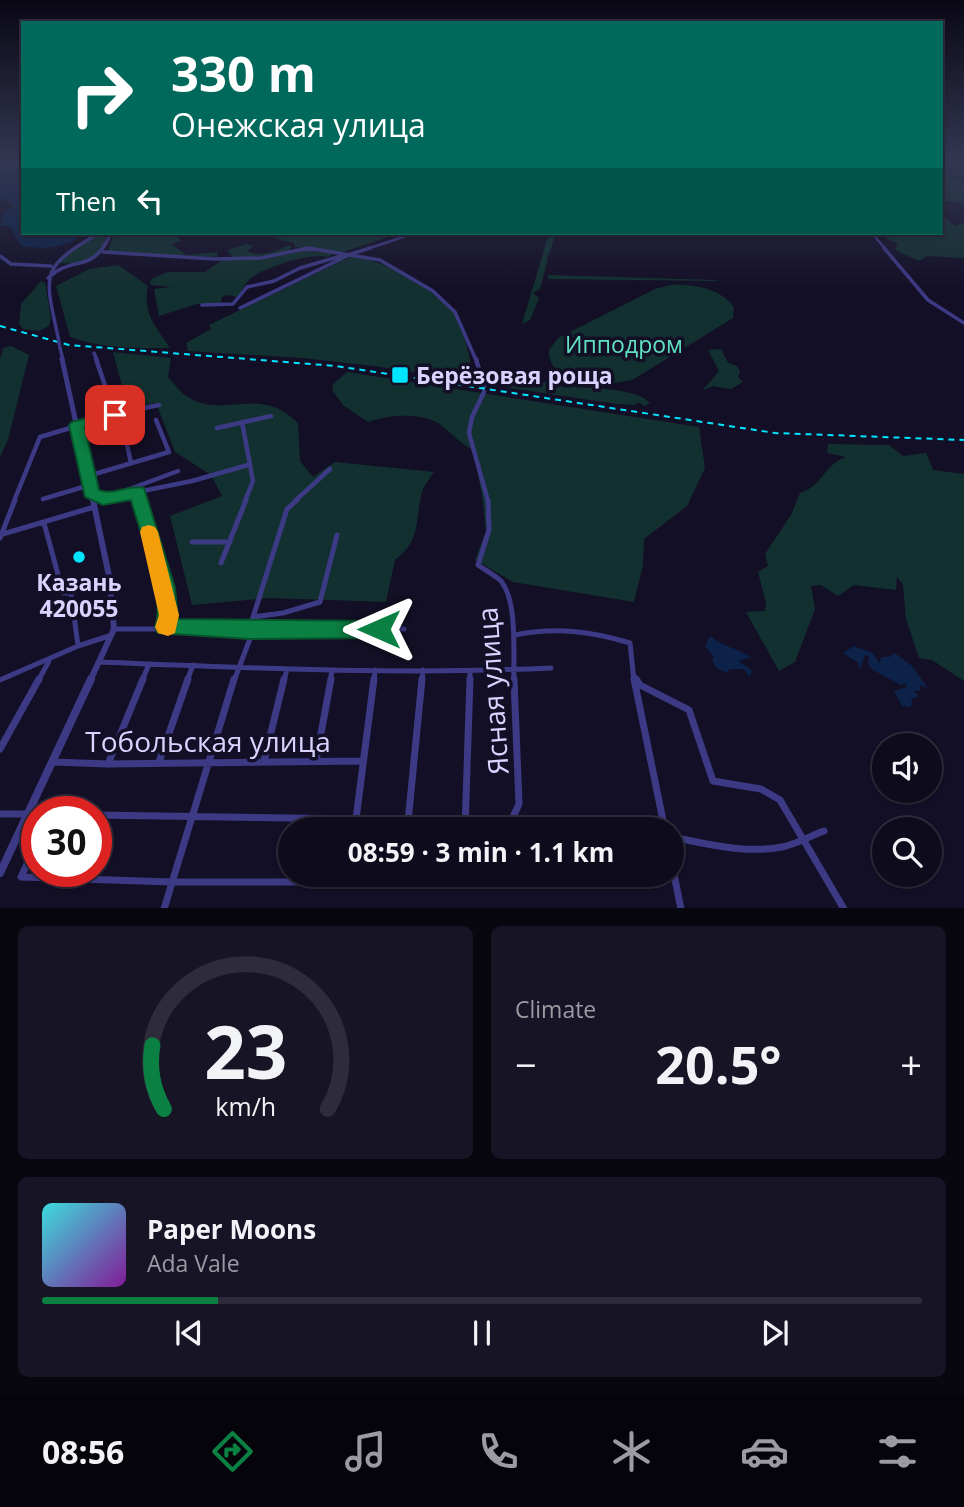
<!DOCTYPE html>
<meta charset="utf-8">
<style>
:root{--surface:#0e0b1c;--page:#171425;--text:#f1f3f6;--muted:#9b9ba3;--line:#2e2b3b;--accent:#0b8043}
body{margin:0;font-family:"Open Sans",sans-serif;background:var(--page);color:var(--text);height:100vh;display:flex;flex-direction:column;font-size:26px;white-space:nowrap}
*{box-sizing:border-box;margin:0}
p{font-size:23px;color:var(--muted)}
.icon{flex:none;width:38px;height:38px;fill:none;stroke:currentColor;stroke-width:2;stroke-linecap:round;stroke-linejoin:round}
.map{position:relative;height:908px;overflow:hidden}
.drawer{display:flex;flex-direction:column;gap:18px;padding:18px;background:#08060f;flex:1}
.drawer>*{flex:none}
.guide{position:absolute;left:21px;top:21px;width:922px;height:214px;border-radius:0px;box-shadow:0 2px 5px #0004,0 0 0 2px var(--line);background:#00695c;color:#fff;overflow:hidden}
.controls{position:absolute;left:872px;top:733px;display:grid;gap:14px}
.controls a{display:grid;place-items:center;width:70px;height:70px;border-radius:50%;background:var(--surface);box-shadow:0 2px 5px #0004,0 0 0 2px var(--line);font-size:35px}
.speed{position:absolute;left:21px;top:796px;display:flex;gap:14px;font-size:35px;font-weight:700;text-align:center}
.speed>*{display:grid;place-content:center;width:91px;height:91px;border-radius:50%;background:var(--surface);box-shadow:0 2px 5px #0004,0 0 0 2px var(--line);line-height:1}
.speed .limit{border:10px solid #d22;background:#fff;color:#111}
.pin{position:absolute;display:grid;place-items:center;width:60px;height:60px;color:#fff;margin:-30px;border-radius:14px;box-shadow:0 4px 10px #0006}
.me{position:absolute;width:77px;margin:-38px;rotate:270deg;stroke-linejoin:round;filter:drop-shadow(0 0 5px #0008)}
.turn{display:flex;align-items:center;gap:24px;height:147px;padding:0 35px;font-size:32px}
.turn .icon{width:91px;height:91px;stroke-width:2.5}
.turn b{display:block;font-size:49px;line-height:60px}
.then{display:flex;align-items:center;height:66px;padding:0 35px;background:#0003;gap:14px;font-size:26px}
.big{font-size:52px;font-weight:700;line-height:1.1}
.drawer .widget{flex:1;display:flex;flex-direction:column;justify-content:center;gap:10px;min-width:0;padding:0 24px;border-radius:10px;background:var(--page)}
.drawer .dial{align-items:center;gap:0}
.dial svg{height:182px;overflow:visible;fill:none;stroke:var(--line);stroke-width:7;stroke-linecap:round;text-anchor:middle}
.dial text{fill:var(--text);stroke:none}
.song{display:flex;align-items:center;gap:21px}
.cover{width:84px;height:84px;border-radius:10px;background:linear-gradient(135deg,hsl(180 70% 55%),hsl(290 70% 35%))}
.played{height:7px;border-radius:4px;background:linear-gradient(90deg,var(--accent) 20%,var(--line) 20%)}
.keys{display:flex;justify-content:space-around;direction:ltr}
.heat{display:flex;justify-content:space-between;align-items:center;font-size:38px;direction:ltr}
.drawer .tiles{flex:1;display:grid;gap:18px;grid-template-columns:1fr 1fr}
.widget:last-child{grid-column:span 2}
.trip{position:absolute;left:278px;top:817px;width:406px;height:70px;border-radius:35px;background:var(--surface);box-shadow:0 2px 5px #0004,0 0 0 2px var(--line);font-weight:700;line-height:70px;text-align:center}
.menu{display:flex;height:112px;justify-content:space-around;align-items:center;background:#06040b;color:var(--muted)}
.menu .icon{width:49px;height:49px}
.menu .active{color:var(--accent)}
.menu b{font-size:32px;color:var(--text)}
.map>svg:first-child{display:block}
</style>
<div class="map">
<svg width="964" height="909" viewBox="0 0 964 909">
<rect width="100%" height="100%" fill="#130f26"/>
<path fill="#12302f" d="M942,174h22v2h-13l1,3 12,3v21l-22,-2z
M942,215l13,11 9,-3v35l-37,-2 -8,5 -24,-11 3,-6 -11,-5 -3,-6h58z
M114,233l65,1 -2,2 4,5 -10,3 15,11 32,-3 -1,5 -109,-5z
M292,233h107l-56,19 -48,-5 -1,-4 -21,-5z
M549,233h7l-7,22 -3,1 2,2 -8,31 -7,4 6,5 -9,22 -8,4z
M97,235h10c-10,30 -19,29 -49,28l8,-9z
M247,244l6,2 -6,5c12,6 30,1 41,-6l4,2 -3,3 46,3 -8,4c-16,-5 -63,11 -76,21 -6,5 -9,13 -13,19l-12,-2 -4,2 -1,7h-24l-38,12 -5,-27 17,-2 -21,-2 1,-6 17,-7h37l17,-12 11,-3 -6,-7z
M350,257c32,2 85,28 104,56 12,19 16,47 21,69l-101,-16 -72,-8 -114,-7 -2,-8 25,-14 -2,-4z
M118,265l30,21c-6,28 8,40 22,62 -35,0 -67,1 -100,-11l-14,-51 33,-17z
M548,275l169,5 1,1 -170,-2z
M41,281l4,2 6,35 -2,8 -10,5 -16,-2 -4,-5 2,-20z
M670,285c23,-1 50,3 64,22l-1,11 -99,61c-24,8 -87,7 -85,-29l9,-12 97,-49z
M11,346l18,9 -21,85 -8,17v-98l3,-11z
M721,349l7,14 9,3 3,6 -2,5 5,5 -12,7 -18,-3 -11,5 17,-20 -11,-21z
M113,352l58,6 -3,19c6,6 12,16 20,20 36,23 72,-13 110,26l2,38 13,16 22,-15 99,10c-5,7 -12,16 -13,24 -6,29 -1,45 -26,64l-9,42 -116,-4 -78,7 -22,-89 52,-20 -11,-21 -36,-23 -19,-49 -28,5z
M347,372l352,55 6,41 -18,38 -43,33 -1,26 -9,37 -121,-20 -38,-22 11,-29 -4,-36 -9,-45c-14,-7 -23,-19 -35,-27 -20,-11 -50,-8 -70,-1l-24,-16 -12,-16 1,-6z
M502,375l59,10 3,3 6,-2c21,2 66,2 80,17l-5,3 -7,-4 -3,3 -19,-1 -120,-18 1,-9z
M828,444l61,1 14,11 23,-3 7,17 31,4v207l-32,-21 -13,-2 -13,-39 -3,-34 -6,-8 -1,13 -42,-5 -16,11 -17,-11 -10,1 4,23 -20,53 -16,9 -33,-59 19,-1 1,-8 -8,-31 10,-6 -3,-12 26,-39 9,-22c23,-7 23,-28 46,-36l-19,-4z"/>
<path fill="#0c2248" d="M23,162v71h59l-7,1v6c-19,9 -34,9 -54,6l-11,-20 -10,-1 3,-10 11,-9 -14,-8v-29z
M710,636c13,11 27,12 41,21l-13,4 14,9 -2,7 -7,-8h-13l-3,4 -11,-5 -4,-8 2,-3 -9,-11z
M854,646l19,7 6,10 3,-6h7l6,-4 17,13 16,22 -8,-3v6h-6l5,5 -7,3 -1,8 -9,-1 -8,-15 12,-4v-4l-5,2 -28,-15 -5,-6 1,-8 -4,-1 -5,15 -2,-7 -15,-10z"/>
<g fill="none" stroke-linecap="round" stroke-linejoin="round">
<path stroke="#3d3a85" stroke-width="2.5" d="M0,163l10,-1
M872,233l14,17
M300,250h18
M364,250l51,-17"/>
<path stroke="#3d3a85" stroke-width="3.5" d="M884,248l44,52 36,23
M103,252l112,7 46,-1 47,-10 72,12 53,31 22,21 21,48
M202,305l31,-1 14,-17 27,-6 26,-13 41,-12
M240,308l111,-54 19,-6
M94,353l3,7"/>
<path stroke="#3d3a85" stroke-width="4.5" d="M96,359l19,56
M476,359l8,27
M484,392l-12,25 -3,16 19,68
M120,413l11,50
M242,422l11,59 -8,20
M217,428l54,-12
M88,476l81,-24 -13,-32
M138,492l3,9
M92,493l11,6 89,-18 56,-16
M111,496l67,-25
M43,499l47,-14
M14,501l26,-64 80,-24 39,-8
M295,501l35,-32"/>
<path stroke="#3d3a85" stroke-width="5" d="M140,500c13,40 33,84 25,127
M488,500l1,30 -11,35c7,5 17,10 23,16 17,21 12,74 13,100
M44,523l19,70h8l7,53
M3,534l91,-27
M0,538l15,-38
M192,542h38
M221,563l25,-63
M71,593l38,-17
M253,617l30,-4 37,-11 17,-67
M114,629h290
M515,635c41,-8 75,-4 115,8l4,38
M99,662c151,6 301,13 452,6
M633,674l4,7
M0,680l78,-34 31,-10
M38,681l11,-20
M142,681l7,-17
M187,681l6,-16
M234,681l17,-45 -2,-6 38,-121 10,-9
M284,681l3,-12
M330,681l2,-10
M374,681l1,-11
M422,681l1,-11
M470,681v-9"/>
<path stroke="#3d3a85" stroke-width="7" d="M634,679l31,151
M636,679l4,6 49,25 24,71 48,8 19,11 64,109
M0,749l39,-70
M264,761l20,-82
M316,761l15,-82
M53,762l55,2 255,-3
M159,762l29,-83
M108,764l35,-85
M0,814h37
M96,815l261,4 121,11 25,-4 10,-9 6,-13 -5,-125
M356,819l18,-140
M408,822l14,-143
M465,829l5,-150
M672,837c36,7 74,17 110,10 15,-3 28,-11 42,-16
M37,843l-16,34 150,5h269
M672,865l9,44
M164,909l70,-230"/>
<path stroke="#3d3a85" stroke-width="3.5" d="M0,256l11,8 40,2
M48,278c27,-25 44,-2 63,-45
M58,337c-14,-65 -18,-69 41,-104
M60,348l3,12"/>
<path stroke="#3d3a85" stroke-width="5" d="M62,359l31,142"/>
<path stroke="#3d3a85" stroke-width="6" d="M90,681l24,-52 -5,-53 -16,-76"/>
<path stroke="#3d3a85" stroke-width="8" d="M0,873l91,-194"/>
<path stroke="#00e5ff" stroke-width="2" stroke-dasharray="6 5" stroke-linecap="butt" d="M0,326l69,19 267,21 439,67 189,7"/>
<path stroke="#3d3a85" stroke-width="3.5" d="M58,337l2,11"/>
</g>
<linearGradient id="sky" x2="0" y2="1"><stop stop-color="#0a0815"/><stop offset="0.56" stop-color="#333752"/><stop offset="1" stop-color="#333752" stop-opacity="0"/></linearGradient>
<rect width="964" height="289" fill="url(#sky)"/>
<path fill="#0b8043" stroke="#07532c" stroke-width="2" d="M115,410l5,2 3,3 -3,3 -35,10 14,62c14,6 30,-6 45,-2l31,100 3,31 201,2 7,2 3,6 -3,6 -7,3 -130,1 -91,-6 -3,-6c11,-31 -15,-94 -24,-127l-28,5 -18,-8 -16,-72 3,-3z"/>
<path fill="#f59e0b" d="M149,525l6,2 3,5 21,83 -4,18 -7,3 -10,-3 -3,-6 4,-12 -19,-83 2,-5z"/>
<g fill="#00e5ff" stroke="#130f26" stroke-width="2.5">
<rect x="391" y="366" width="18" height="18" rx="3.5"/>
<circle cx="79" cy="557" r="7"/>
</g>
<g text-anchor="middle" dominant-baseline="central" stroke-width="7" stroke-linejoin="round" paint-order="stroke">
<g font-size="23" fill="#5fe0c0" stroke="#130f26">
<text x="624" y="344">Ипподром</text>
</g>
<g font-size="23" font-weight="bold" fill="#d9d4ff" stroke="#130f26" text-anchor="start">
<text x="416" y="375">Берёзовая роща</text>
<text x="79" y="582" text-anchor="middle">Казань<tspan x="79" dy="26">420055</tspan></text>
</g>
<g font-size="28" fill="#d9d4ff" stroke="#130f26">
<text transform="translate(492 691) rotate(-94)">Ясная улица</text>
<text x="208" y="741">Тобольская улица</text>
</g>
</g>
</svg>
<div class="controls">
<a><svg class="icon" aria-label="sound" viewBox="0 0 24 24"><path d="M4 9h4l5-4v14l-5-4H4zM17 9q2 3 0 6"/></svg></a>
<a><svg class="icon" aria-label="search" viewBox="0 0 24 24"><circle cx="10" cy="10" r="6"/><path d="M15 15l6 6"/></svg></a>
</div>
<div class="speed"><div class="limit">30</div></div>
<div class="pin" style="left:115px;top:415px;background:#d93025"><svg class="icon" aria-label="arrive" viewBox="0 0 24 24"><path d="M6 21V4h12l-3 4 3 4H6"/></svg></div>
<svg class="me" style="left:379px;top:629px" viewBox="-20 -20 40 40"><path d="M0-17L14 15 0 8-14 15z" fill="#0b8043" stroke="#fff" stroke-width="4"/></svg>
<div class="trip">08:59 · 3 min · 1.1 km</div>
<div class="guide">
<div class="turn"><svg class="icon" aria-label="right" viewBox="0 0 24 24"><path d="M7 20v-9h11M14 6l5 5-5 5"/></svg><div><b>330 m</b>Онежская улица</div></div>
<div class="then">Then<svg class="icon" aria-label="left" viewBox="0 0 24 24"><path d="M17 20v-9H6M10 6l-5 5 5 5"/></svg></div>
</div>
</div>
<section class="drawer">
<div class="tiles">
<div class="widget dial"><svg viewBox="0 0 100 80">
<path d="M14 69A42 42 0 1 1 86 69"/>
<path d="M14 69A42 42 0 0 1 9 41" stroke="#0b8043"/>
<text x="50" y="56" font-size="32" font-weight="700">23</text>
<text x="50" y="72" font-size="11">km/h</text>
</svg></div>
<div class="widget"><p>Climate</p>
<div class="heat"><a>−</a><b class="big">20.5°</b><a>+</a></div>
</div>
<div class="widget">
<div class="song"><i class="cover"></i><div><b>Paper Moons</b><p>Ada Vale</p></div></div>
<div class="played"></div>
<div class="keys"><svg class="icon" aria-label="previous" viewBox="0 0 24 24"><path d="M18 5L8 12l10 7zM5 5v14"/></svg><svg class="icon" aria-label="pause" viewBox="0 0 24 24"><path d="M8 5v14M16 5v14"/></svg><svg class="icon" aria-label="next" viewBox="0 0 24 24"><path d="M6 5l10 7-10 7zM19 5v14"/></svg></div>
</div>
</div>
</section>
<nav class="menu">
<b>08:56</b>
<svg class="icon active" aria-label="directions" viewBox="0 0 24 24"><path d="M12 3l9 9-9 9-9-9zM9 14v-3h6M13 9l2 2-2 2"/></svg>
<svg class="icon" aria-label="music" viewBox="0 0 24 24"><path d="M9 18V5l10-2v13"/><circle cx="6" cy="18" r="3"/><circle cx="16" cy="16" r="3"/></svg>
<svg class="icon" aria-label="phone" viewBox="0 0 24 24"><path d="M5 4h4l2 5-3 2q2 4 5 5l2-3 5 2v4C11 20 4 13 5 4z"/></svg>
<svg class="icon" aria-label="climate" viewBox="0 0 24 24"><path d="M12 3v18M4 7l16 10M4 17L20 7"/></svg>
<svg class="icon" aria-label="car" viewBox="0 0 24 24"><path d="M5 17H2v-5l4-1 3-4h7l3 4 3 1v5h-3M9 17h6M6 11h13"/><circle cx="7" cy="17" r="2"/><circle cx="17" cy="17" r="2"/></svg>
<svg class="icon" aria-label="filters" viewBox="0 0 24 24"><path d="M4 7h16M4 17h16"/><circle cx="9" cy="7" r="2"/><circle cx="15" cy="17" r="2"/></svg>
</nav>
